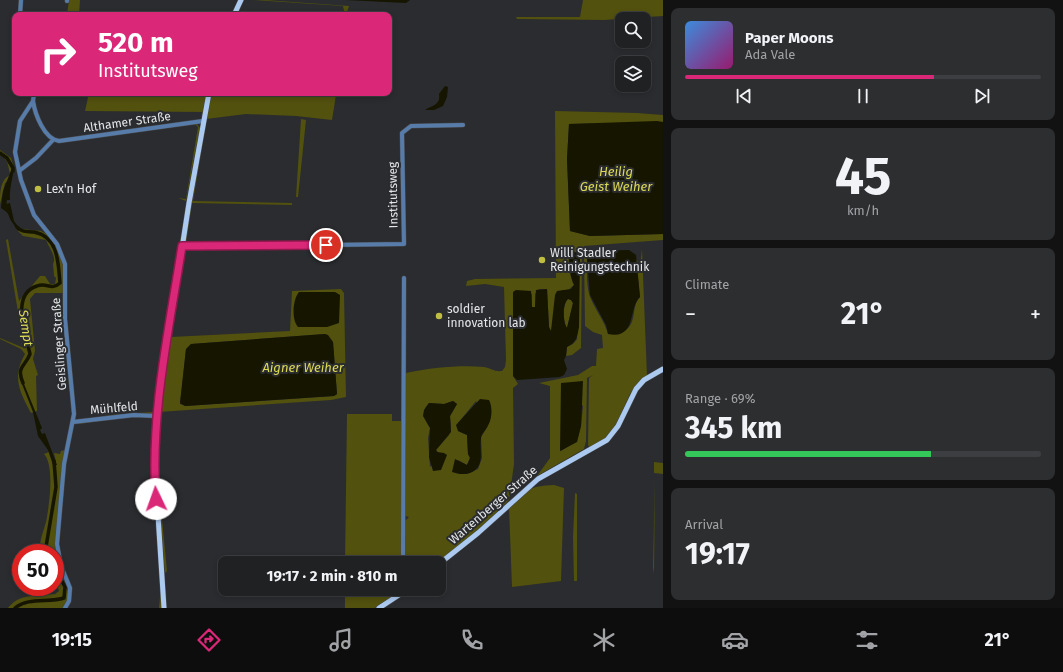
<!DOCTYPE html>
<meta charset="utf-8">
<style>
:root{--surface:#202123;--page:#2d2e30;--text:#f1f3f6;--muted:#a2a3a6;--line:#3d3e41;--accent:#db2777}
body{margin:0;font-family:"Fira Sans",sans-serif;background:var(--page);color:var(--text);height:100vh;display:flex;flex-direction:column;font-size:15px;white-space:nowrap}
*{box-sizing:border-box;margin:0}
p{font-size:13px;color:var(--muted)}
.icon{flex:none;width:22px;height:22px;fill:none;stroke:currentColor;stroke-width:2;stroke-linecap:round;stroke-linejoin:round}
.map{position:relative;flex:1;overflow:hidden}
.sheet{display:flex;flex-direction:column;gap:8px;padding:8px;background:#121213;width:400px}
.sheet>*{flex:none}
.hud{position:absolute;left:12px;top:12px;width:380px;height:84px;border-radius:8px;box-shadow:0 2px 6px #0003,0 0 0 1px var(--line);background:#db2777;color:#fff;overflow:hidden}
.buttons{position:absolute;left:615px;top:12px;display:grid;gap:8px}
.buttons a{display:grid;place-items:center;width:36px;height:36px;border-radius:8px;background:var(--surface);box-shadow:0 2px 6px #0003,0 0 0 1px var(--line);font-size:20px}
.speed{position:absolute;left:12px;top:544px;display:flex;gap:8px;font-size:20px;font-weight:700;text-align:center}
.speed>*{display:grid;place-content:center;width:52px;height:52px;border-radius:50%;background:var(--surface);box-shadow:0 2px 6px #0003,0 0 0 1px var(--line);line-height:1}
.speed .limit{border:6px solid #d22;background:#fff;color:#111}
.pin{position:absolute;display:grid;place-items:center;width:34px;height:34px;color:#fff;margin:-17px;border:2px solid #fff;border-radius:50%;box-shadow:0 1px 4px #0007}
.me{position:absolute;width:44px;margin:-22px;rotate:357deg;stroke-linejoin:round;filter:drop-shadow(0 0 3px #0008)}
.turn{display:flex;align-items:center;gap:14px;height:84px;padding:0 20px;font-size:18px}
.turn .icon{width:52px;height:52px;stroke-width:2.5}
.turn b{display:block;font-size:28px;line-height:34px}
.big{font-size:30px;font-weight:700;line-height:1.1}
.sheet .card{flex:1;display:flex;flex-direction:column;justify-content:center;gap:6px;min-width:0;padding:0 14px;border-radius:8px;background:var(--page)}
.sheet .dial{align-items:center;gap:0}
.dial b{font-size:52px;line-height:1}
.song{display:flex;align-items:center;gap:12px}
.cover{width:48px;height:48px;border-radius:6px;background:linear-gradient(135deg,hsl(210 70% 55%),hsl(320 70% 35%))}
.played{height:4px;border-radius:2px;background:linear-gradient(90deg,var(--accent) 70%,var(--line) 70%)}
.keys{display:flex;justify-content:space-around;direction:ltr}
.heat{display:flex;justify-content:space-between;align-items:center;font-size:22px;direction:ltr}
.charge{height:6px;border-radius:3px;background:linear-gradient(90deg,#34c759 69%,var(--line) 0)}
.trip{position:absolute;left:218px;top:556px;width:228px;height:40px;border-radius:8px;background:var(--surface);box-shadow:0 2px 6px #0003,0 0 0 1px var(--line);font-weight:700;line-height:40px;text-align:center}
.tab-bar{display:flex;height:64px;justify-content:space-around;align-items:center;background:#0d0d0e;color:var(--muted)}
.tab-bar .icon{width:28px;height:28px}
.tab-bar .active{color:var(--accent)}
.tab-bar b{font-size:18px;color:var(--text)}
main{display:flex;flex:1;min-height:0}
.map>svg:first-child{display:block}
</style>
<main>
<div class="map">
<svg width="663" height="608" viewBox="0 0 663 608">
<rect width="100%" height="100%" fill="#2a2c2f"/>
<path fill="#52510e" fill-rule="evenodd" d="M69,0h11l-1,15h-12z
M253,0h12l84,6 -3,9h-1l-2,-9z
M583,0h80v16l-59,4 -87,-1 -1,-2h64z
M89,93l116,1 2,-1 -6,26 1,-7 -117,-1z
M211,93h103l22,2 -4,25 -36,-4 -50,-2 -40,5z
M555,111l82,2 26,2v7l-94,2 -2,35 3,72 20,5 73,-2v6l-79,6 -2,5 -1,97 -9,7 -6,1 1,-9 6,-3 4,-5 2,-86 -5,32 -7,6 -5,-1 -11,42 -2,-5 -2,-38h-8l-4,5v13h-3v-13l-19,-2v84l5,8 -5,4 1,76 -5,36 -26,26 -45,37h-34l1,-42 4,-4 -4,-1 1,-143c24,-5 53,-8 78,-6 7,1 10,5 18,4l3,-4 1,-7 -2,-73 -19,-3 -19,2 1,-5 8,-2 81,-1zM453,401l4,3 -7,12 1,11 -2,8 -13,15 3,3h5l-14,14 -2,-29 2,-10c-5,-9 -10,-16 -1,-25l15,1zM476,401l12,25 -7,11 1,21 -4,11 -11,5 -12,-1 3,-13 9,5 3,-7 -2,-4 -1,-19 -9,-4v-8z
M301,119l5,1 -8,77h-2z
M206,123l-13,78 99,2v2l-100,-2 -6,40 -1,-3z
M195,124l-13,1 15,-1 3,4 -14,73 -8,-3 8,1 12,-72z
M0,150l11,8 3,10h-2l-2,6c-2,-7 -1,-14 -10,-19z
M10,175l-1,5 -4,3 -5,21c0,-11 0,-24 10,-29z
M186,204l-31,210 -73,6 29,-5 42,-3z
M22,229l19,2 9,5 4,6 9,20v31h-28l-5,6 5,52 -2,8 5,16 -2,1 1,35 -6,2c-12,-22 -19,-36 -6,-59l-4,-5 -21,-10v-1l24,10 -18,-108 2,-1 11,62 21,-25h5l5,8h5l1,-6 -2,-2 -1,-12c4,-7 -4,-16 -7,-24l-23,-4 -6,-6z
M291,247l2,1 -107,1 -15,88 119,-6 2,-40 49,-2 3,4 2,104 -15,3 -172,12 25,-162 1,-2zM325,334l8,8 4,52 -3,2 -148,10 -6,-2 6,-55 5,-5z
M642,249l5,127 -17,18 -15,33 -12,13 -13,8 -2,-3 1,-67 4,-3 -6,3 -1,63 -2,8 -47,27 13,-18v-72l-11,-3 39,-8 14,-9h4l1,-17 6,-1 -1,-13 -9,-3 -8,-6 -1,-71 5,-4h14l-7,1 -9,6c0,13 -1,30 4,41 5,12 14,23 17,35 6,-1 15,-2 19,-5 10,-8 4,-23 13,-32l-4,-38 4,7zM561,384l22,22 -2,20 -4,15 -16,10z
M568,299l3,1 2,3 -6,25c-4,-6 -5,-23 1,-29z
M347,414h45v7h10l-1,134 -7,3 4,1 2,4h-55z
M135,416l-56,8 -1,-2 57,-6 18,1 1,2 8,189h-3l2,-21 -9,-124 1,-43 -2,-2z
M160,419l-2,58 9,94 -2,2 -8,-94v-52z
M65,450l-10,92 3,20 10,31v6l-5,9h-55c11,-15 31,-12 47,-14l4,-3 -4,-12v-26h-15c-1,-12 3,-20 6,-31 3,-15 9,-56 -2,-68l5,-2 7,10 -2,-9 6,1 1,-3z
M654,462l9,1v11l-9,-1z
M655,476l-1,98 -1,-7z
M554,485l10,3 -3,93 -49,6 -3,-80c17,-17 20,-21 45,-22z
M575,493l2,1v87h-3l-1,-43z
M345,589h55l-3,6 -22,13h-30z"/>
<path fill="#161500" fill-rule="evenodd" d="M346,0h64l-4,3z
M445,86l3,1 -1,10 -4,9 -9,4h-9c7,-5 16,-5 14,-16z
M657,121l6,1v112l-73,2 -20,-5 -3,-72 2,-35z
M12,168h2v1c-2,11 -5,22 -4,31h-3l-2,8 3,3 -1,-7 3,-1 4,18 6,8 -2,2 -8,-12 -2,-6 -7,-5 2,-17z
M629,250l7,5 4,42c-12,11 -3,43 -32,37l-2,-9 -16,-30 -3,-37 9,-7z
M570,251l9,2 1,4 -1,70c-2,10 -2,15 -12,20l-1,9 -2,4 3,9 -3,6 -4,2 -43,3 -4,-4v-84l3,-2 15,1 1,16h3l1,-17 11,-1 2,38 2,4 4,-36 2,-4 14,-2 3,-4c-4,-8 -7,-25 -4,-34zM568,299l3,1 2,3 -6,25c-4,-6 -5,-24 1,-29z
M299,292h36l5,3 -1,28 -12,4h-29c-7,-8 -5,-28 1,-35z
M325,334l3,1 5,7 4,52 -3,2 -149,10 -5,-3 6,-54 5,-5z
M20,379h2l20,49 -2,2 2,4 3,-1 1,3 11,29h-4l-5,-15 -10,-14 -5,-24z
M583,381l-2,45 -4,16 -17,9 1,-68z
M480,399l9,1c4,7 3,21 -2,27 -2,4 -5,6 -6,11 -2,13 5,29 -11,35 -6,2 -12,1 -18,-1l3,-13 12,6 3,-7 -2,-4 -1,-19 -9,-4 -2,-6z
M453,401l4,3 -7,12 1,16 -15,18 1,2 7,1 3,2 -6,15 -8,1 -4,-14 1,-29 -7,-12 1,-6 5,-7 15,1z"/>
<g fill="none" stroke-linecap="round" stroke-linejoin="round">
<path stroke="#161500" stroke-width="3.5" d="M0,153l7,5 6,10v3
M4,202l6,12
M17,227c5,6 11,4 17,5 25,5 24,31 26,51 -9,8 -13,-1 -23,3 -27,8 -11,50 -7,68 -5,13 -14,12 -7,29
M45,553l11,-66 -2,-26
M15,608c13,-11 34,-5 49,-10l1,-11 -10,-19"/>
<defs>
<path id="minor" d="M67,1v-1
M20,15l1,-15
M34,93l-1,8 -13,20 -5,31 6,28 13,35 23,29 8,20v55l9,95 -10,50 -7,80 4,22 9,22 -1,13 -4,7
M33,101c2,13 11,38 26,40l144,-20
M19,171l17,-13 17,-18
M327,245l77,-1 -2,-111 9,-7 52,-1
M182,246l144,-1
M73,422l61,-7 22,1
M403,563l1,-285"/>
<path id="major" d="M234,15l7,-15
M439,564l39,-31 60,-54 69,-39 11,-14 18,-37 8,-9 19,-11
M164,608l-9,-139 1,-53 33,-213 20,-110
M379,608l29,-19"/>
</defs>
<use href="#minor" stroke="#484a4d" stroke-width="5"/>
<use href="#major" stroke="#484a4d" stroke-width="6"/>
<use href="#minor" stroke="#577caa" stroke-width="4"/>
<use href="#major" stroke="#accaf0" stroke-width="5"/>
</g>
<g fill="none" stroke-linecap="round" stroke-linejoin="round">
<defs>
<path id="route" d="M156,499c-6,-85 13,-169 26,-253l144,-1"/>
</defs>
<use href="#route" stroke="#8e194d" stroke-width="10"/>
<use href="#route" stroke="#db2777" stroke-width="7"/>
</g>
<g fill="#c0be40" stroke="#2a2c2f" stroke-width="1.5">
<circle cx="38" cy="189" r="4"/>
<circle cx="542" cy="260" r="4"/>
<circle cx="439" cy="316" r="4"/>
</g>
<g text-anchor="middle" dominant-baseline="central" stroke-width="4" stroke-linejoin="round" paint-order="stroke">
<g font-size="12" fill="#e4e6e8" stroke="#2a2c2f">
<text transform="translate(127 122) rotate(-8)">Althamer Straße</text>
<text transform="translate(393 195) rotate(-91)">Institutsweg</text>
<text transform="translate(59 344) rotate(-94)">Geislinger Straße</text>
<text transform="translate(114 408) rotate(-5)">Mühlfeld</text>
<text transform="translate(493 505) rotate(-41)">Wartenberger Straße</text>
</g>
<g font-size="12" fill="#e4e6e8" stroke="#2a2c2f" text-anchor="start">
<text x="46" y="189">Lex'n Hof</text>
<text x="550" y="253">Willi Stadler<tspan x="550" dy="14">Reinigungstechnik</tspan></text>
<text x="447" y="309">soldier<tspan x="447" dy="14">innovation lab</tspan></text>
</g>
<g font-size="13" font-style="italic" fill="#dcda53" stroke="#2a2c2f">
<text x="616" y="171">Heilig<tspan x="616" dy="15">Geist Weiher</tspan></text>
<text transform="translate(26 328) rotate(81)">Sempt</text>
<text x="303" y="367">Aigner Weiher</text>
</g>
</g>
</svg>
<div class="buttons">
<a><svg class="icon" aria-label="search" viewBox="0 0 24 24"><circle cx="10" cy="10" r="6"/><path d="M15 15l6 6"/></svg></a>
<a><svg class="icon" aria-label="layers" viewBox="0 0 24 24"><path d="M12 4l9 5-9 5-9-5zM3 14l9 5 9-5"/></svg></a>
</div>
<div class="speed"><div class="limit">50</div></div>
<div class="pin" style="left:326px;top:245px;background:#d93025"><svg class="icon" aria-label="arrive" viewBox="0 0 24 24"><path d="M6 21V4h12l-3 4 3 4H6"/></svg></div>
<svg class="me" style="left:156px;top:499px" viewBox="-20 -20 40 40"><circle r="19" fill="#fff"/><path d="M0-13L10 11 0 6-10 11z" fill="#db2777"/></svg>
<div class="trip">19:17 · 2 min · 810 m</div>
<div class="hud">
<div class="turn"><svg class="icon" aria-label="right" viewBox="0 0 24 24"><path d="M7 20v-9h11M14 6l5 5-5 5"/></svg><div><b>520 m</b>Institutsweg</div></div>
</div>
</div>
<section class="sheet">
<div class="card">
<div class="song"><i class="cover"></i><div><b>Paper Moons</b><p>Ada Vale</p></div></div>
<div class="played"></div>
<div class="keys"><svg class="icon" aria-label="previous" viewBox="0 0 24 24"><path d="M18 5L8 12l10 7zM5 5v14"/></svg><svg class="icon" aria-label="pause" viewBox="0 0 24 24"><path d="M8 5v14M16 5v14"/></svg><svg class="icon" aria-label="next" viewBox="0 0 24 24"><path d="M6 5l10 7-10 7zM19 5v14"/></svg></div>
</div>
<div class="card dial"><b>45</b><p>km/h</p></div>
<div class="card"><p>Climate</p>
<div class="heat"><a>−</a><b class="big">21°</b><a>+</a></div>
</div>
<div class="card"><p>Range · 69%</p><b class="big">345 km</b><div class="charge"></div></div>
<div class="card"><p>Arrival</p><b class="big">19:17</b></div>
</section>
</main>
<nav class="tab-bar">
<b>19:15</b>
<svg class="icon active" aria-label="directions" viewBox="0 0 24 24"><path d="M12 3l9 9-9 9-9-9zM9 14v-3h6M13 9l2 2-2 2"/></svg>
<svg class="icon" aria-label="music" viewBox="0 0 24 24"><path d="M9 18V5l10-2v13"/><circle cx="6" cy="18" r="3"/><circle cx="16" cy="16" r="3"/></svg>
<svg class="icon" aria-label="phone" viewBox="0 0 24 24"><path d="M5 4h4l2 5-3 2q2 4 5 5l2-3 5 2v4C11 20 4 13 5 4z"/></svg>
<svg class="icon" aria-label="climate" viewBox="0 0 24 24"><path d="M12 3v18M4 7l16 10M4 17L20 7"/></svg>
<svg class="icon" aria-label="car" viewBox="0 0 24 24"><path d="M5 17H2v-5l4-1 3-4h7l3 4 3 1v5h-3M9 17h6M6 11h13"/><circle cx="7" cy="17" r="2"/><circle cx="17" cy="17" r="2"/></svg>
<svg class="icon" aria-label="filters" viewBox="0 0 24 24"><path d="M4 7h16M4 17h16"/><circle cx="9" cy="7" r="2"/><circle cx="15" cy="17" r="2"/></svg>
<b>21°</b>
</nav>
